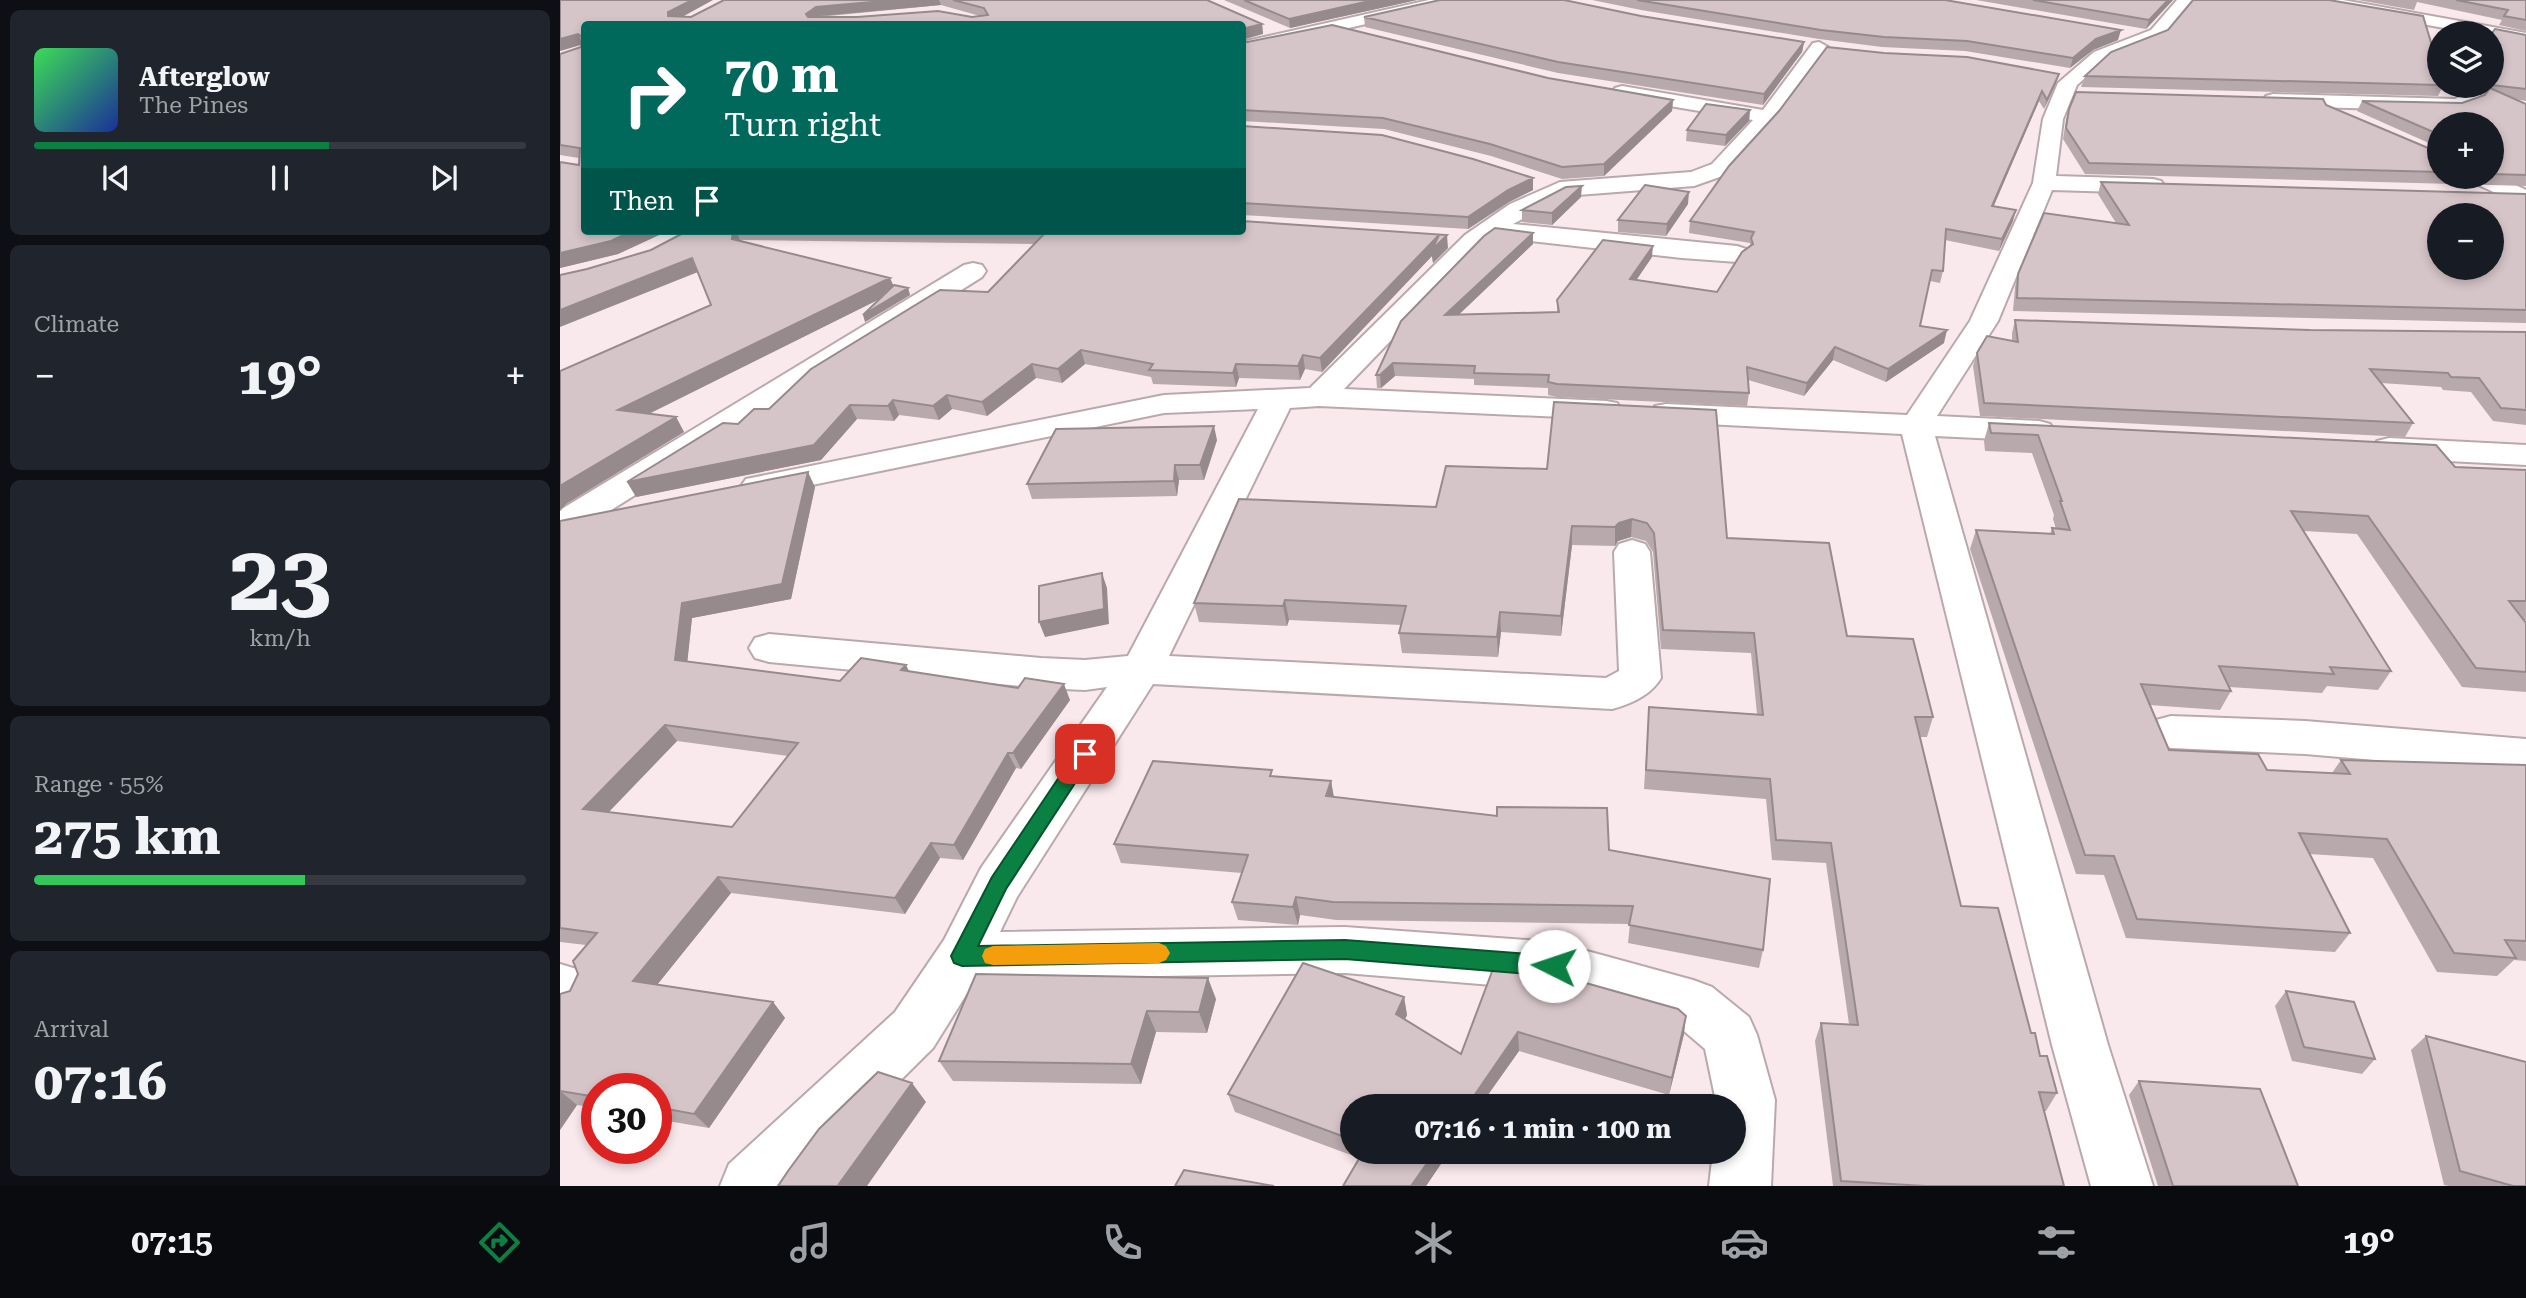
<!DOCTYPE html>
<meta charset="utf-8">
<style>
:root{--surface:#171b24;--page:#20242c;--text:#f1f3f6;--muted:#9ea1a6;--line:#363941;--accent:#0b8043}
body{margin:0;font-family:"Roboto Serif",serif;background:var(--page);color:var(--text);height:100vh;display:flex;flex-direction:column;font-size:26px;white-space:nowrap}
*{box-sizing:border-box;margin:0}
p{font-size:23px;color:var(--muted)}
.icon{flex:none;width:38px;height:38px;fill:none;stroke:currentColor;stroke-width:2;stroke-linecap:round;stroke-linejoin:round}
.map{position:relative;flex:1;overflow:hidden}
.side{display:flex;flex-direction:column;gap:10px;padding:10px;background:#0d0f14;width:560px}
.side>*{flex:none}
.top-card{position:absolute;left:21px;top:21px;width:665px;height:214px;border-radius:7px;box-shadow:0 4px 10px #0003;background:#00695c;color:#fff;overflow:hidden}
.buttons{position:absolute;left:1867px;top:21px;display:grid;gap:14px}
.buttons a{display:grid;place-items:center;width:77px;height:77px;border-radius:50%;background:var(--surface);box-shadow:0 4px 10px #0003;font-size:35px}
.speed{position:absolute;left:21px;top:1073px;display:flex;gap:14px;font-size:35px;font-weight:700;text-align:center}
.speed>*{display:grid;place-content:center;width:91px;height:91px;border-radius:50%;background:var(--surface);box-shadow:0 4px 10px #0003;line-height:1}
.speed .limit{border:10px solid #d22;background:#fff;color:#111}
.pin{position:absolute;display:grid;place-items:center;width:60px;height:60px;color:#fff;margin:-30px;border-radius:14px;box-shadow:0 4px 10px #0006}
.me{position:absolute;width:77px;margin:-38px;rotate:274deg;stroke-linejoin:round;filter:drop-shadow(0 0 5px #0008)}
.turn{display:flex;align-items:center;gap:24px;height:147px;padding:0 28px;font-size:32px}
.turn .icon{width:91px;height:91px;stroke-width:2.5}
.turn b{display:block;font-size:49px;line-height:60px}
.then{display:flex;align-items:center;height:66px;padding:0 28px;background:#0003;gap:14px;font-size:26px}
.big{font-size:52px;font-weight:700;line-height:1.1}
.side .card{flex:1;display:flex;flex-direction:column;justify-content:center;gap:10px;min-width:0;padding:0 24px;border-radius:10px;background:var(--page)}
.side .dial{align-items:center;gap:0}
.dial b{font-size:91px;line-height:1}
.song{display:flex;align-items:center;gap:21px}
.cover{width:84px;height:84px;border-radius:10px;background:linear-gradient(135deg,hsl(130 70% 55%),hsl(230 70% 35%))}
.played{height:7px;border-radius:4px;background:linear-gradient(90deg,var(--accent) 60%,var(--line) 60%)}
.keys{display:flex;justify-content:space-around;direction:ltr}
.heat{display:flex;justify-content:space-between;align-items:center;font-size:38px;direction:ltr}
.charge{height:10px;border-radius:5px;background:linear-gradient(90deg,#34c759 55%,var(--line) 0)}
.trip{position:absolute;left:780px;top:1094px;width:406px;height:70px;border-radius:35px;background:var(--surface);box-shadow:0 4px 10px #0003;font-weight:700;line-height:70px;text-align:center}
.tab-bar{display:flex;height:112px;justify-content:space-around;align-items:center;background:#090b0e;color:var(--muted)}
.tab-bar .icon{width:49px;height:49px}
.tab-bar .selected{color:var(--accent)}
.tab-bar b{font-size:32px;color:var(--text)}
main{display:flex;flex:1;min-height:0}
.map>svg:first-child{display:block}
</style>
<main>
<section class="side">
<div class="card">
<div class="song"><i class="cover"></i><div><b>Afterglow</b><p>The Pines</p></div></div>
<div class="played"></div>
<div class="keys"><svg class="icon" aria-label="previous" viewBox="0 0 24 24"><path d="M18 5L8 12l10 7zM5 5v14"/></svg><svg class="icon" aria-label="pause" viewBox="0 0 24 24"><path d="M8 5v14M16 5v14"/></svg><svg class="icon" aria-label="next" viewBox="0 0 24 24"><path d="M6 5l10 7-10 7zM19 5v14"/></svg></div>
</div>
<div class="card"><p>Climate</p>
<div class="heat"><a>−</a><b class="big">19°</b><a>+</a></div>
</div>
<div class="card dial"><b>23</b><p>km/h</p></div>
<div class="card"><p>Range · 55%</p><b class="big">275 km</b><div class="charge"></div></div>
<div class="card"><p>Arrival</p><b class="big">07:16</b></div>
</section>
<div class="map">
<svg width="1966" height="1186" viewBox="0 0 1966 1186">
<rect width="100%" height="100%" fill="#fae9ec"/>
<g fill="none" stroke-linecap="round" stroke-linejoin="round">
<defs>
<path id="minor" d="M869,0h29l-8,5 -208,47v-10z
M1617,0h17l-31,38 -57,22 -29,25 -14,34 -7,57 97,3 8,2 4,5 -4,5 -8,2 -101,-3 -54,131 -61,95 102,5 11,3 5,7 -5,7 -11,3 -104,-5 173,609 45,141h-62l-39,-141 -150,-611 -236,-12 -11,-2 -5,-7 5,-7 11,-2 241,11 63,-94 63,-138 10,-64 15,-36 36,-31 57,-22z
M1259,42l9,5 -52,72 -48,55 -34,12 -129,10 -52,28 224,22 9,3 4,5 -4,5 -9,3 -55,-4 -187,-21 -12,8 -139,144 262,12 11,2 5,7 -5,7 -11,2 -287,-13 -29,2 -121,248 437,22 13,-7 -5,-119 5,-8 13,-4 13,4 5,8 11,126c-10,17 -30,26 -49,31l-459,-25 -136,213 -17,35 345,-5 209,15 139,38 19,7 37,30 8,18 18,65 -4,86h-62l4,-34h21v-46h-17l-12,-57 -28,-24 -123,-35 -209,-17 -369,6 -43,69 -139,138h-74l9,-22 166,-152 49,-72 37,-72 126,-181 -22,3 -44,-2 -272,-26 -14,-4 -6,-10 6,-10 14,-4 272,24 44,2 43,-4 130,-247 -94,4 -406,83 -12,-3 -5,-7 5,-7 418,-84 146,-7 155,-153 45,-31 50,-22 131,-10 21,-8 41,-44 -131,-22 -10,-6 3,-4 7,-2 141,24 50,-67z
M1898,86h18l6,13 -3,4 -22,8 -184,-5 -7,-2 -3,-4 3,-4 7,-2 182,5 6,-3z
M1932,174l34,16v12l-13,-1 -41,-19 -3,-5h23z
M413,263l9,2 4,6 -4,6 -409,257 -13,3v-27l404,-245z
M1829,438l137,7v20l-137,-7 -12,-3 -4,-7 4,-7z
M1611,716l134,5 221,18v34l-221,-19 -134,-6 -15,-4 -7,-12 7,-12z
M0,964l23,7 8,17 -8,17 -23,7z"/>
<path id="secondary" d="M1748,0h35l183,33v10l-34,-6v-4h-20l-156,-28z"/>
</defs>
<use href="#minor" stroke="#b9a9ad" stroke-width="4"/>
<use href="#secondary" stroke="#b9a9ad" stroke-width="4"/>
<use href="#minor" fill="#fff" fill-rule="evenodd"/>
<use href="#secondary" fill="#fff" fill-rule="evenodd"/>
</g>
<path fill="#b8a9ac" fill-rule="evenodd" d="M0,0l131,17 33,-17h483l55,24 1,10 -679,-10v207l75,4 -41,19 -58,14v-106l19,3v-7l-19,-3v-101l21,-7v-2l-21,6zM381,5l39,11 -8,1h-153z
M664,0h193l-127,28z
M1032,0h353l173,40 -25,10 -23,18 -105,-17 -83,-4 -63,-8 -178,-29z
M1416,0h197l-27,29z
M1798,0h168v31l-27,-6 3,-5 -85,-18 -3,8z
M1081,16l163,26 -2,10 -39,53 -205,-32 -193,-46 -1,-10z
M1608,30l272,56h3l-5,10 -357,-9 4,-11z
M1932,33l34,2v66l-12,-2 12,5v82l-441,-12 -22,-35 3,-19 3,-11 257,-4 114,48v24h52v-53h-52v24l-83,-37 5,-10 100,2 22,-8h-1l-6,-9h15z
M682,43l306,35 125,22 -1,11 -68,65 -42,3 -71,-23 -107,-27 -142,-8z
M1496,83l-12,26 -5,-8 -46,106 20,14 -14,30 -54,-11 -2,31 -3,12 -10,-2 -10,45 24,17 -58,39 -53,-22 -29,36 -56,-16 1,13 -2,13 -190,-9 -9,-2v-7l-74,-3v-6l-79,-3 -14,12h-4l-1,-13 157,-142v11l-74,70 98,-2v-12l95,-43 -16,23 81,12 33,-45v-4l-61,-10 1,-12z
M1190,110l-1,11 -24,25 -39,-5 1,-11z
M682,126l291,52v12l-24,12 -41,27 -226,-14z
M1541,182l425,12v129l-513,-12 2,-24 3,-13 98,-51 -18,-29z
M1021,197l-29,28 -30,-3v-12z
M1128,204l-22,32 -48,-4v-12z
M127,231h555l206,17 -15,15 -1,-7 -110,116 -17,-3 -5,11 -61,-2 -3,9 -83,-3 -2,-7 -66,-13 -23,19 -26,-5 -49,38 -35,-7 -13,11 -40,-5 -5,6 -37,-2 -36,41 -185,37 102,-73 31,-15 219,-117 46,-48 -294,-4 153,45 15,3 2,7 -45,27 14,-23 -230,115 27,3 8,15 -118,72 -6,7v-140l151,-66 -14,-33 -110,-3 64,-19z
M1455,320l295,10 216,2v93l-33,-4 -22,-29 -28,-2 -2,-3 -60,-4 32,40 -8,14 -425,-21 -7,-50 4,-13 35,-12v-8z
M1429,423l466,44 71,3v150h-2l2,3v69l-64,-5 -105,-153 -53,-3 87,140 -13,19 -51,-4 -5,7 -93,-6 2,4 -11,19 -71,-5 20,45 98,20 65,3 9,-13 185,5v196l-12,-1 -17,16 -60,-4 -64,-114 -64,-4 41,79 -15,19 -209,-14 -22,-63 -28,-1 -106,-325 6,-19 74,4 2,-6 4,1 -3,-10 1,-4 -22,-62 -47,-2 -1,-10z
M657,440l-13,40h-25l-2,16 -145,3 -5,-15z
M886,466l281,72 120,98 86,81 -6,20h-7l41,169 70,127 9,23 17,37 -11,18h-2l20,75h-231l-18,-145 6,-18 28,1 -23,-161 -54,-3 -6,-61 -122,-10 5,-82 108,7 -6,-61 -90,-4 -8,-97 -7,-11 -15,-4 -13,4 -3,5 -43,-1 -11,91 -60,-4 -3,25 -96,-4 -3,-20 2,-8 -112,-5 -2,6 -88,-4 -5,-19 242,-96z
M255,487l-24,112 -99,19 -5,43 153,20 69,-10 161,29 -49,69 -5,-1 -53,92 -23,-2 -35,56 -174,-21 -74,92 116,17 12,16 -76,110 -53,-9v-31h-59v20l-20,-3 -17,25v-136l10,-3 8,-17 8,-29 -26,-3v-421zM117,741l111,15 -56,71 -123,-15z
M714,777l57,4 3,16 275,53 154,100 -4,18 -131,-25 2,-19 -294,-4 -36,-5 -2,10 -60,-5 -6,-18 10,-29 -121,-10 -7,-19z
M933,969l191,65 -15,61 -150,-44 -39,55h-127v46h96l-23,34h-83l16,-28 -124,-46 -7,-18 176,-97 3,18 -2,4 56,35z
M416,974l240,25 -9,34 -51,-1 -15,52 -188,-3 -14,-20z
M1726,991l89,68 -13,15 -70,-13 -17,-55z
M1866,1036l100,150h-77l-5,-1 -33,-135z
M1579,1081l159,105h-140l-29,-91z"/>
<path fill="#968a8c" d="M132,0h21l-40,22 -5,-6v-4z
M334,0h45l2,5 -121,11 -11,8 -3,-10 10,-7z
M814,0h43l-127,28 -1,-9z
M1608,0h5l-27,29 3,-9z
M702,24l1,10 -21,6v-11z
M1561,30l-3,10 -25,10 -23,18 3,-10 23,-19z
M18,34l5,10 -23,7v-12z
M1244,42l-2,10 -39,53 1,-11z
M1499,74l-3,9 -12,26 3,-9z
M1482,91l-3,10 -50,116 3,-11z
M1113,100l-1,11 -68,65v-12z
M1190,110l-1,11 -24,25 1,-11z
M973,178v12l-24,12 -41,27v-12l40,-27z
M1022,186l-1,11 -29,28v-12z
M1129,192l-1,12 -22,32 1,-12z
M1456,210l-3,11 -14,30 3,-12z
M72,231h25l2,4 -41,19 -58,14v-15z
M173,231h3l4,9 -2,12 -6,-13z
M973,233v11l-87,83 -1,-12z
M879,235h8l1,13 -15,15 -1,-7 -110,116 -2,-14z
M1093,246l-1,11 -23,34 1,-12z
M132,258l6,14 -138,55v-17z
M330,278l6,13 -270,134 -8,-15z
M348,288l2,7 -45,27 -2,-7z
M1387,330l-3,13 -58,39 2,-13z
M1275,347l-2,13 -29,36 3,-13z
M521,350l4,14 -23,19 -4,-14z
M743,355l2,14 -5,11 -2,-14z
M833,363l2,13 -14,12 -1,-13z
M472,364l4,14 -49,38 -5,-14z
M676,364l3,14 -3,9 -3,-14z
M387,395l5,14 -13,11 -6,-14z
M333,400l6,15 -5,6 -6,-15z
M290,405l7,14 -36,41 -185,37 -9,-15z
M116,417l8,15 -118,72 -6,7v-25z
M654,426l3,14 -13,40 -4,-15z
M615,465l4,15 -2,16 -3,-15z
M248,472l7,15 -24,112 -99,19 -6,57 -11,-15 7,-57z
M1072,519l-1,18 -13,4 -3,5v-19l4,-4z
M1012,526v19l-11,91v-20z
M542,573l5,15 2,36 -64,13 -6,-15z
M725,600l4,20 -2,6 -4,-20z
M940,612l1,20 -3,25 -1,-20z
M346,665l8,16 -13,-11z
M504,684l6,16 -49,69 -8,-16z
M105,725l12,16 -80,83 -14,-15z
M448,753l8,15 -53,92 -9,-15z
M771,781l3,18 -8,-3z
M371,843l9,15 -35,56 -10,-16z
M158,877l13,16 -83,103 -15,-15z
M736,897l4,18 -2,10 -5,-18z
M648,978l8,21 -9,34 -8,-21z
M844,997l3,18 -8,17 -3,-18z
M213,1002l12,16 -76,110 -15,-14z
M587,1011l9,21 -15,52 -10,-20z
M1126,1016l-2,18 -15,61 3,-17z
M958,1032l1,19 -39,55h-13z
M352,1083l14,19 -59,84h-25l-3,-2z
M0,1091l17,14 -17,25z
M875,1152h14l-23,34h-15z"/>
<path fill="#d6c5c8" stroke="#968a8c" stroke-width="2" fill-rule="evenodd" d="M0,0h132l-24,12v4l23,1 33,-17h170l-78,7 -10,7 2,3h49l81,-6 34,6 16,-2 -4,-7 -31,-8h254l55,24 -20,5v-5h-658v207h48l-21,10 -51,12v-91l19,3 1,-17 -20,-3v-91l21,-7 1,-10 -4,-3 -18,5z
M684,0h130l-85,19z
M880,0h124l77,16 163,26 -40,52 -206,-32 -194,-45z
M1077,0h308l176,30 -25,9 -23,19 -106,-17 -83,-4 -63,-7z
M1473,0h135l-19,20z
M1633,0h136l94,16 17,56v13l-355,-9 26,-24 57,-22z
M1896,0h70v20l-22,-4 4,-6z
M772,25l216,53 125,22 -69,64 -42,3 -72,-23 -107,-26 -141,-8v-67z
M1935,29l31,6v54l-34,-4v-52z
M1267,47l57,6 83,4 92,17 -12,26 -5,-9 -50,115 24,4 -14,29 -56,-10 -3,42 -11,-1 -12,56 27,4 -59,39 -53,-22 -28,36 -60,-16 2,26 -192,-9 -9,-2 1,-7 -75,-2 1,-7 -82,-3 -13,12h-4l25,-54 83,-85 11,-8 38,5 -88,82 114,-3 -2,-12 46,-60 50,6 -23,33 87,13 25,-40 11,-8 -2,-6 3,-6 -64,-11 39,-55 50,-55z
M1930,88l36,16v71l-34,-1v-50h-52v11l-78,-34 100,2 23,-8z
M1516,92l247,7 3,6 114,48v19l-351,-9 -23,-35 3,-19z
M1146,104l44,6 -24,25 -39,-5z
M682,126l140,9 91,24 60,19 -25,12 -40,27 -226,-14z
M1541,182l425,12v116l-509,-12 1,-24 26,-61 85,12zM1880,215h52v53h-52z
M1085,185l44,7 -22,32 -49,-4z
M1022,186l-30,27 -30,-3 44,-23z
M682,221l205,14 -15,15 7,-15 -119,123 -17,-3 -5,11 -62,-2 -3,9 -84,-3 4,-6 -72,-14 -23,19 -26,-5 -50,38 -35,-7 -14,11 -40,-6 -5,6 -38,-1 -36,40 -187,37 96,-59 15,1 16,-15h15l42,-40 129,-79 48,2 58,-60 -58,-1h254z
M127,231h46l-1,8 158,39 -272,132 58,7 -116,69v-115l151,-66 -19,-47 -132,52v-35l27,-6 64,-19z
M334,285l14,3 -45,27z
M1455,320l295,10 216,2v78l-25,-2 -22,-30 -28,-1 -3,-4 -78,-4 43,54 -429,-20 -7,-50 10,-17 31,6z
M994,402l162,8 11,128 102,5 18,93 66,3 20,78h-18l46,189 37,2 33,125h4l5,23h7l10,37 -18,-1 25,94h-139l-84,-5 -20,-158 37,2 -27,-182 -55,-3 -6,-61 -124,-9 3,-63 114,8 -9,-82 -91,-3 -9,-97 -7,-10 -15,-4 -13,4 -4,4 -43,-1 -11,90 -61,-4 -3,25 -98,-4 7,-27 -121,-6 -2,6 -89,-3 45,-104 197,8 10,-41 101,3z
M1429,423l447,22 19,22 71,3v131h-17l17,22v49l-50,-4 -108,-152 -77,-5 100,160 -61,-4 4,7 -115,-8 12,25 -90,-7 28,66 89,4 9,16 83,4 -9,-14 185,5v176l-21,-1 11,18 -62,-5 -67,-114 -88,-6 51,100 -213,-14 -23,-63 -29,-1 -109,-325 78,4 -2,-6 18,2 -10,-29h2l-24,-66 -47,-2z
M654,426l-14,39h-25l-1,16 -147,3 29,-55z
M248,472l-26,112 -100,19 -7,57 165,21 21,-23 45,7 -5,5 117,18 7,-10 39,6 -51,69h-5l-54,92 -23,-2 -36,55 -177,-21 -85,104 140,21 -79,112 -38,-7v-19h-59v9l-37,-6v-97l10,-3 8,-17 -5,-13 24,-28 -37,-5v-407zM105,725l133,18 -66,84 -149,-18z
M542,573l2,36 -65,13v-36z
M593,761l119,9 -2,6 61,5 -5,15 171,20v-9l110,1 2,42 161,29 -7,71 -134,-25 4,-19 -300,-4 -37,-5 -3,10 -61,-5 16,-47 -134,-11z
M743,963l101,34 -8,17 65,40 32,-85 61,5 124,35 8,7 -14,62 -154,-46 -51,74h-114v34l-125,-46z
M416,974l232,4 -9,34 -52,-1 -16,53 -192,-3z
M1726,991l68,11 21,57 -71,-12z
M1866,1036l100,26v124h-13l-53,-15z
M318,1072l34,11 -73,101 11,2h-72l10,-15 31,-42z
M1579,1081l121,8 38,97h-125z
M803,1152h72l-24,34h-68z
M624,1170l90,16h-99z"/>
<path fill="#0b8043" stroke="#07532c" stroke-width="2" d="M525,747l7,2 2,5 -88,135 -28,57 367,-6 209,16 8,3 3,7 -3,7 -8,3 -209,-17 -383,7 -8,-3 -3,-7 41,-79 86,-128z"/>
<path fill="#f59e0b" d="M599,943l7,3 4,7 -4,7 -7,3 -166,2 -8,-2 -3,-7 3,-7 8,-3z"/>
</svg>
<div class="buttons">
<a><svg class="icon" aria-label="layers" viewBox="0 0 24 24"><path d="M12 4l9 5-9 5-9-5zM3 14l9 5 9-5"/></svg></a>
<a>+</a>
<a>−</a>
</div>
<div class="speed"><div class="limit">30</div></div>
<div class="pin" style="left:525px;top:754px;background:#d93025"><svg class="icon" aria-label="arrive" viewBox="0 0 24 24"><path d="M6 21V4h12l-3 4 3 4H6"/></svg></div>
<svg class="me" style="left:994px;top:966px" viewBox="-20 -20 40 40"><circle r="19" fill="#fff"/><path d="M0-13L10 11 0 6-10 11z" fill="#0b8043"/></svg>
<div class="trip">07:16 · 1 min · 100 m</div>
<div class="top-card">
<div class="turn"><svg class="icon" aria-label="right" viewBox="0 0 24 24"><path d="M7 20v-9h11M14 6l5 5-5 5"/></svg><div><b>70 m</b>Turn right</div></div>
<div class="then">Then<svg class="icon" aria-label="arrive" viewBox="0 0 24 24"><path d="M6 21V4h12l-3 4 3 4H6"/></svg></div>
</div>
</div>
</main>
<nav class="tab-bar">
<b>07:15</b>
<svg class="icon selected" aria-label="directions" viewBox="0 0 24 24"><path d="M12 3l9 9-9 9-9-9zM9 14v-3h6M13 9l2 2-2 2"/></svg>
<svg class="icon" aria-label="music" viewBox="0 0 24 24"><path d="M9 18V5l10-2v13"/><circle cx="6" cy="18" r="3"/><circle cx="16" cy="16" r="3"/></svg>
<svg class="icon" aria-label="phone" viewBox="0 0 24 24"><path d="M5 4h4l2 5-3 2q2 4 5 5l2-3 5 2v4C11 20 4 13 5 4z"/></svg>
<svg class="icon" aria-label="climate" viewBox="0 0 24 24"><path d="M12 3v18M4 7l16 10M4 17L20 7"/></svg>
<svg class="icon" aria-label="car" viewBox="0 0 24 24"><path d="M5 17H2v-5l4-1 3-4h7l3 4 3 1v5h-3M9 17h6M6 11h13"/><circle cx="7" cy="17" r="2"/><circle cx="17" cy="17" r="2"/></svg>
<svg class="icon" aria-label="filters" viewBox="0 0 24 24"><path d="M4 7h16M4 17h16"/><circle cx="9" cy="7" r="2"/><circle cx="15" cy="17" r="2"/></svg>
<b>19°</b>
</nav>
